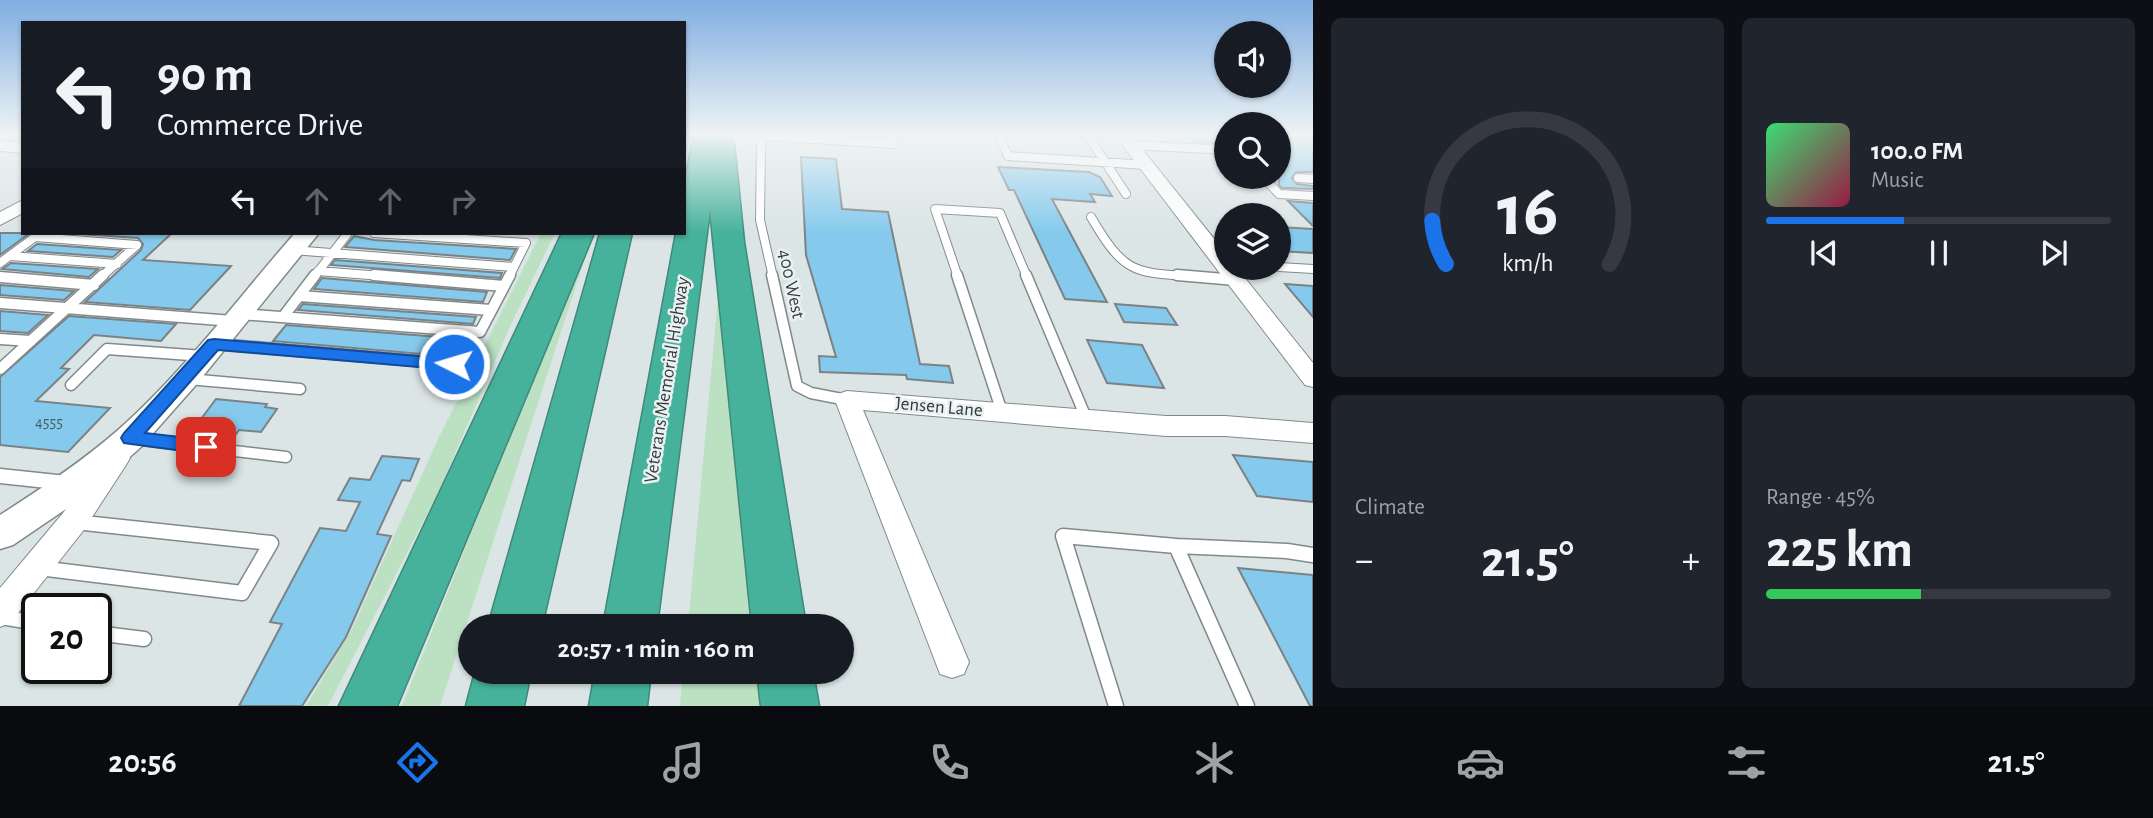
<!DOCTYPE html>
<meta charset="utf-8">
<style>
:root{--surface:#171b24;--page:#20242c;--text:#f1f3f6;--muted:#9ea1a6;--line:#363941;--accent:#1a73e8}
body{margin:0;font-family:"Alegreya Sans",sans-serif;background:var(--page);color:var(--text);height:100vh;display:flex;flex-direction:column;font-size:26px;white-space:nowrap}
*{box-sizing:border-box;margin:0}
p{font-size:23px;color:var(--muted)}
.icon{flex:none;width:38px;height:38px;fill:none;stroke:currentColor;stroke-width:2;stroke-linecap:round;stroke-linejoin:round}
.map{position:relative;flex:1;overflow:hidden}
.drawer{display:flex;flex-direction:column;gap:18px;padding:18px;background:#0d0f14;width:840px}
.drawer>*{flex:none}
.guide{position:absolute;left:21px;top:21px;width:665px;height:214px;border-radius:0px;box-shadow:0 2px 5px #0004;background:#171b24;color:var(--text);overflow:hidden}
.tools{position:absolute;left:1214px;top:21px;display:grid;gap:14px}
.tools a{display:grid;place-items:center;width:77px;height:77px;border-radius:50%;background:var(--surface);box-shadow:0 2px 5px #0004;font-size:35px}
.speed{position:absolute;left:21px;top:593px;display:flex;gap:14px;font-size:35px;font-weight:700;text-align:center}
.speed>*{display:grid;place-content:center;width:91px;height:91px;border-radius:50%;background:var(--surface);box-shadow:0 2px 5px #0004;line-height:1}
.speed .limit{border:4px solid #111;border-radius:10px;background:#fff;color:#111}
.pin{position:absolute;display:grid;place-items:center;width:60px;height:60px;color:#fff;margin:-30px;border-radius:14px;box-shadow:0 4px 10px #0006}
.me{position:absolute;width:77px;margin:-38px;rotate:275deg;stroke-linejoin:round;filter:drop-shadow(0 0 5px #0008)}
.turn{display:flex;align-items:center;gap:24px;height:147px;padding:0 21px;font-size:32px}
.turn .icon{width:91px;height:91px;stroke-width:2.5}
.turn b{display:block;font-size:49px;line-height:60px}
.lanes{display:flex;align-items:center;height:66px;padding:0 21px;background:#0003;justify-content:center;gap:35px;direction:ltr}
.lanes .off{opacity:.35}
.big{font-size:52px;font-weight:700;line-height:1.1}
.drawer .card{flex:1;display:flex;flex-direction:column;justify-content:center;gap:10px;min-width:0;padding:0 24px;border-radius:10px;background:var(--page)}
.drawer .dial{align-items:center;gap:0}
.dial svg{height:182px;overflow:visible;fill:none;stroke:var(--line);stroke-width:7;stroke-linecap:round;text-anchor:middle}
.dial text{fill:var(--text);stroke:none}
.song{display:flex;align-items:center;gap:21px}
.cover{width:84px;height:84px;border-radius:10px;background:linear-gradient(135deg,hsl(140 70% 55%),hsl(340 70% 35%))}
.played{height:7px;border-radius:4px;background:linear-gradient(90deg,var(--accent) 40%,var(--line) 40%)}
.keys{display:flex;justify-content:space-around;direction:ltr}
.heat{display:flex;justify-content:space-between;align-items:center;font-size:38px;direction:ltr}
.charge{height:10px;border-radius:5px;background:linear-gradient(90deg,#34c759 45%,var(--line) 0)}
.drawer .tiles{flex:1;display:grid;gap:18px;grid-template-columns:repeat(2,1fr)}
.trip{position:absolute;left:458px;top:614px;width:396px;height:70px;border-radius:35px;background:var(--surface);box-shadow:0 2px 5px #0004;font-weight:700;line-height:70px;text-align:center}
.dock{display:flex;height:112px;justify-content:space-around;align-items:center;background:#090b0e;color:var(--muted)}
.dock .icon{width:49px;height:49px}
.dock .on{color:var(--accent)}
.dock b{font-size:32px;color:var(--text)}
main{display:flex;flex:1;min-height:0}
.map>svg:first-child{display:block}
</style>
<main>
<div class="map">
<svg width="1313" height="706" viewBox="0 0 1313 706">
<rect width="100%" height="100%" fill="#dbe5e6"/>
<path fill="#bbe1c2" d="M541,233h14l-44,91 -72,167 -111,215h-22l46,-77 87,-192z
M584,233h9l-153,473h-38l79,-197 60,-169z
M718,297l3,1 24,212 8,116h-65z
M683,672h73l4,34h-80z"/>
<path fill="#85caec" stroke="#7b8286" stroke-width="2" d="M1187,134l35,1 5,8 -33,-1z
M1279,134h34v38h-17l-4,6 5,6 16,2v3l-31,-1 -3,-3z
M801,157l35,2 6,50 46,3 32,152 29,2 4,17 -46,-4 -1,-4 -86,-3 -1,-16 17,1 -30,-102z
M998,167l91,5 11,5 12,19 -22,-2 5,8 -43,-3 55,103 -42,-3 -51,-109h-5z
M1288,201l25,2v23z
M1279,227l34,2v24l-34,-2z
M0,233h30l-30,22z
M65,233h107l-29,27 88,6 -41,44 -105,-8 56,-52 2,-6 -5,-6z
M354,236l20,4 142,9 -6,11 -165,-13z
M37,244l84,6 -8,7 -85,-6z
M335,260l167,13 -2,5 -169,-13z
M11,263l87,6 -9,8 -87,-8z
M322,278l48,4 117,10 -4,10 -169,-13z
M1285,284l28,2v31z
M0,285l74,6 -10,9 -64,-5z
M303,304l173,13 -3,7 -175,-14z
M1115,304l51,4 11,17 -53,-3z
M0,311l48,4 -20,18 -28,-2z
M69,316l107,8 -15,17 -67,-6 -33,33 8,1 -33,32 74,7 -42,44 -68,-7v-68z
M286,325l179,14 -8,18 -184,-16z
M1087,340l55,5 22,43 -57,-5z
M216,399l51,5 -2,3 12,2 -16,23 -22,-2 -5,7 -36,-4 4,-6h-7z
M1233,455l80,7v40l-56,-6z
M382,456l37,3 -9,22 -8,-1 -25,54 14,2 -45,101 -44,69h-63l43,-82 -12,-2 50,-94 26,3 14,-29 -22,-2 12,-22 20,2z
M1238,568l75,7v131h-3z"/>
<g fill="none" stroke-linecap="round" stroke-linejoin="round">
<defs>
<path id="service-far2" d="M998,134l10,22 138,9
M1087,134l39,60
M1131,145l96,5
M1263,177l16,17 34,2
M1298,178l15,1
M1091,217c35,60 44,55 109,60
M374,233l152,10 -12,24
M292,250l222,17 -5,10
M10,256l107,8
M0,263l35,-26 102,8 -36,32
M1279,267l34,2
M318,271l77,6
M0,277h3
M314,277l34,-44
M773,277l-13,-57 1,-75 3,-9 130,8 -3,-10
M958,277l-23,-68 65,4 27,64"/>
<path id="service-far1" d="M374,275l130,11
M772,275l25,111 14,7 36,7
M957,275l45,137
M1026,275l61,145
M1177,275l59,5
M0,277l94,8
M299,296l192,14
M0,303l233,18
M241,314l239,18 30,-57
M283,317l32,-42
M0,339l31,2
M217,344l237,20
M0,369l103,-94
M188,379l112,10
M71,385l36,-36 97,7
M133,439l153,18"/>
<path id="service" d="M0,476l66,7
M39,568l203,25 29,-50 -196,-21
M0,617l37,6
M96,633l48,6
M1116,706l-53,-170 113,10
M1247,706l-71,-160 111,5 26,4"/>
<path id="minor" d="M1114,134h16l97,121v13h10l76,95v24l-8,-2z
M0,141l23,2v10l-23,-2z
M23,200v13l-23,12v-13z
M847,391l319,25h59l88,7v20l-88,-7h-59l-303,-26 106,252 -5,12 -12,4 -12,-4 -105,-274 3,-6z
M117,448l9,3 4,7 -4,7 -43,66 -72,91 -11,5v-39l63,-75 45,-62z"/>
<path id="tertiary" d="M295,233h24l-124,153 -54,61 -53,47 -75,51 -13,4v-34c41,-26 80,-52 117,-84 64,-56 122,-134 178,-198z"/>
<path id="motorway" d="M694,134c15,0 32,-4 40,9l10,99 62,384h-54l-42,-417 -53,417h-54l73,-393h8v-47z
M562,233h32l-197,473h-58z
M600,233h32l-90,393h-54z
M475,672h56l-7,34h-58z
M595,672h56l-4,34h-58z
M757,672h56l6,34h-58z"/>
</defs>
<use href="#service-far2" stroke="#818a8a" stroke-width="10"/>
<use href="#service-far1" stroke="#818a8a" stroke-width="13"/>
<use href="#service" stroke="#818a8a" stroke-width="17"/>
<use href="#minor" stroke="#818a8a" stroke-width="2"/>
<use href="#tertiary" stroke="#818a8a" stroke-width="3"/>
<use href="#motorway" stroke="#41887a" stroke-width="3"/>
<use href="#service-far2" stroke="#fff" stroke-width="8"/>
<use href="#service-far1" stroke="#fff" stroke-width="10"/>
<use href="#service" stroke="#fff" stroke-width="14"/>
<use href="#minor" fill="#fff" fill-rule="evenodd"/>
<use href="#tertiary" fill="#fff" fill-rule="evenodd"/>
<use href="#motorway" fill="#46b29c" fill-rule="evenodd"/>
</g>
<linearGradient id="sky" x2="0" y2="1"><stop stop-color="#7faee1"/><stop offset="0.58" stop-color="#eff3f4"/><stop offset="1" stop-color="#eff3f4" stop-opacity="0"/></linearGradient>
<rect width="1313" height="233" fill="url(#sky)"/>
<path fill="#1a73e8" stroke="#114b97" stroke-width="2" d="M214,339l240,20 8,5 -8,6 -236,-20 -73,83 61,7 7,2 3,5 -3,5 -7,2 -82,-11 -3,-5 3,-5 84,-93z"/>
<g text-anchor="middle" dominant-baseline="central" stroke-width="5" stroke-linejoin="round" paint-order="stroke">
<g font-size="16" fill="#4a5f67">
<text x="49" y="422">4555</text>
</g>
<g font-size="19" fill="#373b3b" stroke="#e9f2f3">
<text transform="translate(791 284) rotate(78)">400 West</text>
<text transform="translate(667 380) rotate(-81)">Veterans Memorial Highway</text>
<text transform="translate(939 407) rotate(5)">Jensen Lane</text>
</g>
</g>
</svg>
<div class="tools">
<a><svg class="icon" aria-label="sound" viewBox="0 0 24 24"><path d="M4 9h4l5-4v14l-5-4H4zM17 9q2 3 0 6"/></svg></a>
<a><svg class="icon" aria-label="search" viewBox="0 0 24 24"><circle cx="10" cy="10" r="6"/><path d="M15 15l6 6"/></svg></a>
<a><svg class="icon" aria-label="layers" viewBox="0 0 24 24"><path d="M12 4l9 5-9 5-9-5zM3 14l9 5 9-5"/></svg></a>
</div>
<div class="speed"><div class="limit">20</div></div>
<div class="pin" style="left:206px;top:447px;background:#d93025"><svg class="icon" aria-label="arrive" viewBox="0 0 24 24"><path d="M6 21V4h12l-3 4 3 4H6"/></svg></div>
<svg class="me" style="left:454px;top:364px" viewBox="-20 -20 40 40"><circle r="17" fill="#1a73e8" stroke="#fff" stroke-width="3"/><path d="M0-11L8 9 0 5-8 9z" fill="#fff"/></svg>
<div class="trip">20:57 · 1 min · 160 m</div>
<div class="guide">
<div class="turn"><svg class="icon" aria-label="left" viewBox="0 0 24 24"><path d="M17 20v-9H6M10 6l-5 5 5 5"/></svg><div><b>90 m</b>Commerce Drive</div></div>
<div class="lanes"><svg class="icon" aria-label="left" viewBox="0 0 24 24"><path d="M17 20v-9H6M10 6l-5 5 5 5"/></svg><svg class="icon off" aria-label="ahead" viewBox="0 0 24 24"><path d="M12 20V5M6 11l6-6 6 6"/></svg><svg class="icon off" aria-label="ahead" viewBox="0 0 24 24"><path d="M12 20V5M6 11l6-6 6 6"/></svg><svg class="icon off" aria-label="right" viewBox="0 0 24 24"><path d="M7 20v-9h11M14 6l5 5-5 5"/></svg></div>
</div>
</div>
<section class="drawer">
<div class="tiles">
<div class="card dial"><svg viewBox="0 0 100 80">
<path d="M14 69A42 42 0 1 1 86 69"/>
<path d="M14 69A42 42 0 0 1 8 50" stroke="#1a73e8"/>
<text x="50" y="56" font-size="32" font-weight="700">16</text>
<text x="50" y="72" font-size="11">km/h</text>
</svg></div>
<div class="card">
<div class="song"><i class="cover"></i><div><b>100.0 FM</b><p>Music</p></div></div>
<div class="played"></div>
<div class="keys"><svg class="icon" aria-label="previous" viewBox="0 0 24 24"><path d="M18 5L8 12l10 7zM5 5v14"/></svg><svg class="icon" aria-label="pause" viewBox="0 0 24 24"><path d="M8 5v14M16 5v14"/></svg><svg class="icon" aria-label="next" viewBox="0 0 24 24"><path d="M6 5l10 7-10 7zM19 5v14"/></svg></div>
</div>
<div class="card"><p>Climate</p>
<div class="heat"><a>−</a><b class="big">21.5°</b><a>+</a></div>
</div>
<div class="card"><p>Range · 45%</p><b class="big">225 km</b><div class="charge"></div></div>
</div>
</section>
</main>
<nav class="dock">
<b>20:56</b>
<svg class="icon on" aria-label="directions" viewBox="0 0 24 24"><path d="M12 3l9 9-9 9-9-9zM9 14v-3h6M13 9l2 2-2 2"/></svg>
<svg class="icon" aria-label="music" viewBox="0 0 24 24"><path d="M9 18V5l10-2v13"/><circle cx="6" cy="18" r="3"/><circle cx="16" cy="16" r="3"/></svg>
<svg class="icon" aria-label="phone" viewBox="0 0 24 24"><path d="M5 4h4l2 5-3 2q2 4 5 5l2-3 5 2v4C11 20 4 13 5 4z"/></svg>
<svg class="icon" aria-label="climate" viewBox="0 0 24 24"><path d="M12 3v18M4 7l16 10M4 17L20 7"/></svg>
<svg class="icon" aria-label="car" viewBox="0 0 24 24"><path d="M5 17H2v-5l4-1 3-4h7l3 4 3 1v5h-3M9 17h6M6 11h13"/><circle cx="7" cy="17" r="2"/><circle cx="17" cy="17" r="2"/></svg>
<svg class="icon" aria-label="filters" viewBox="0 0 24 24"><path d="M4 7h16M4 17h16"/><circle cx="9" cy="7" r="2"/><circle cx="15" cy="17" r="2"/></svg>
<b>21.5°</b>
</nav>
